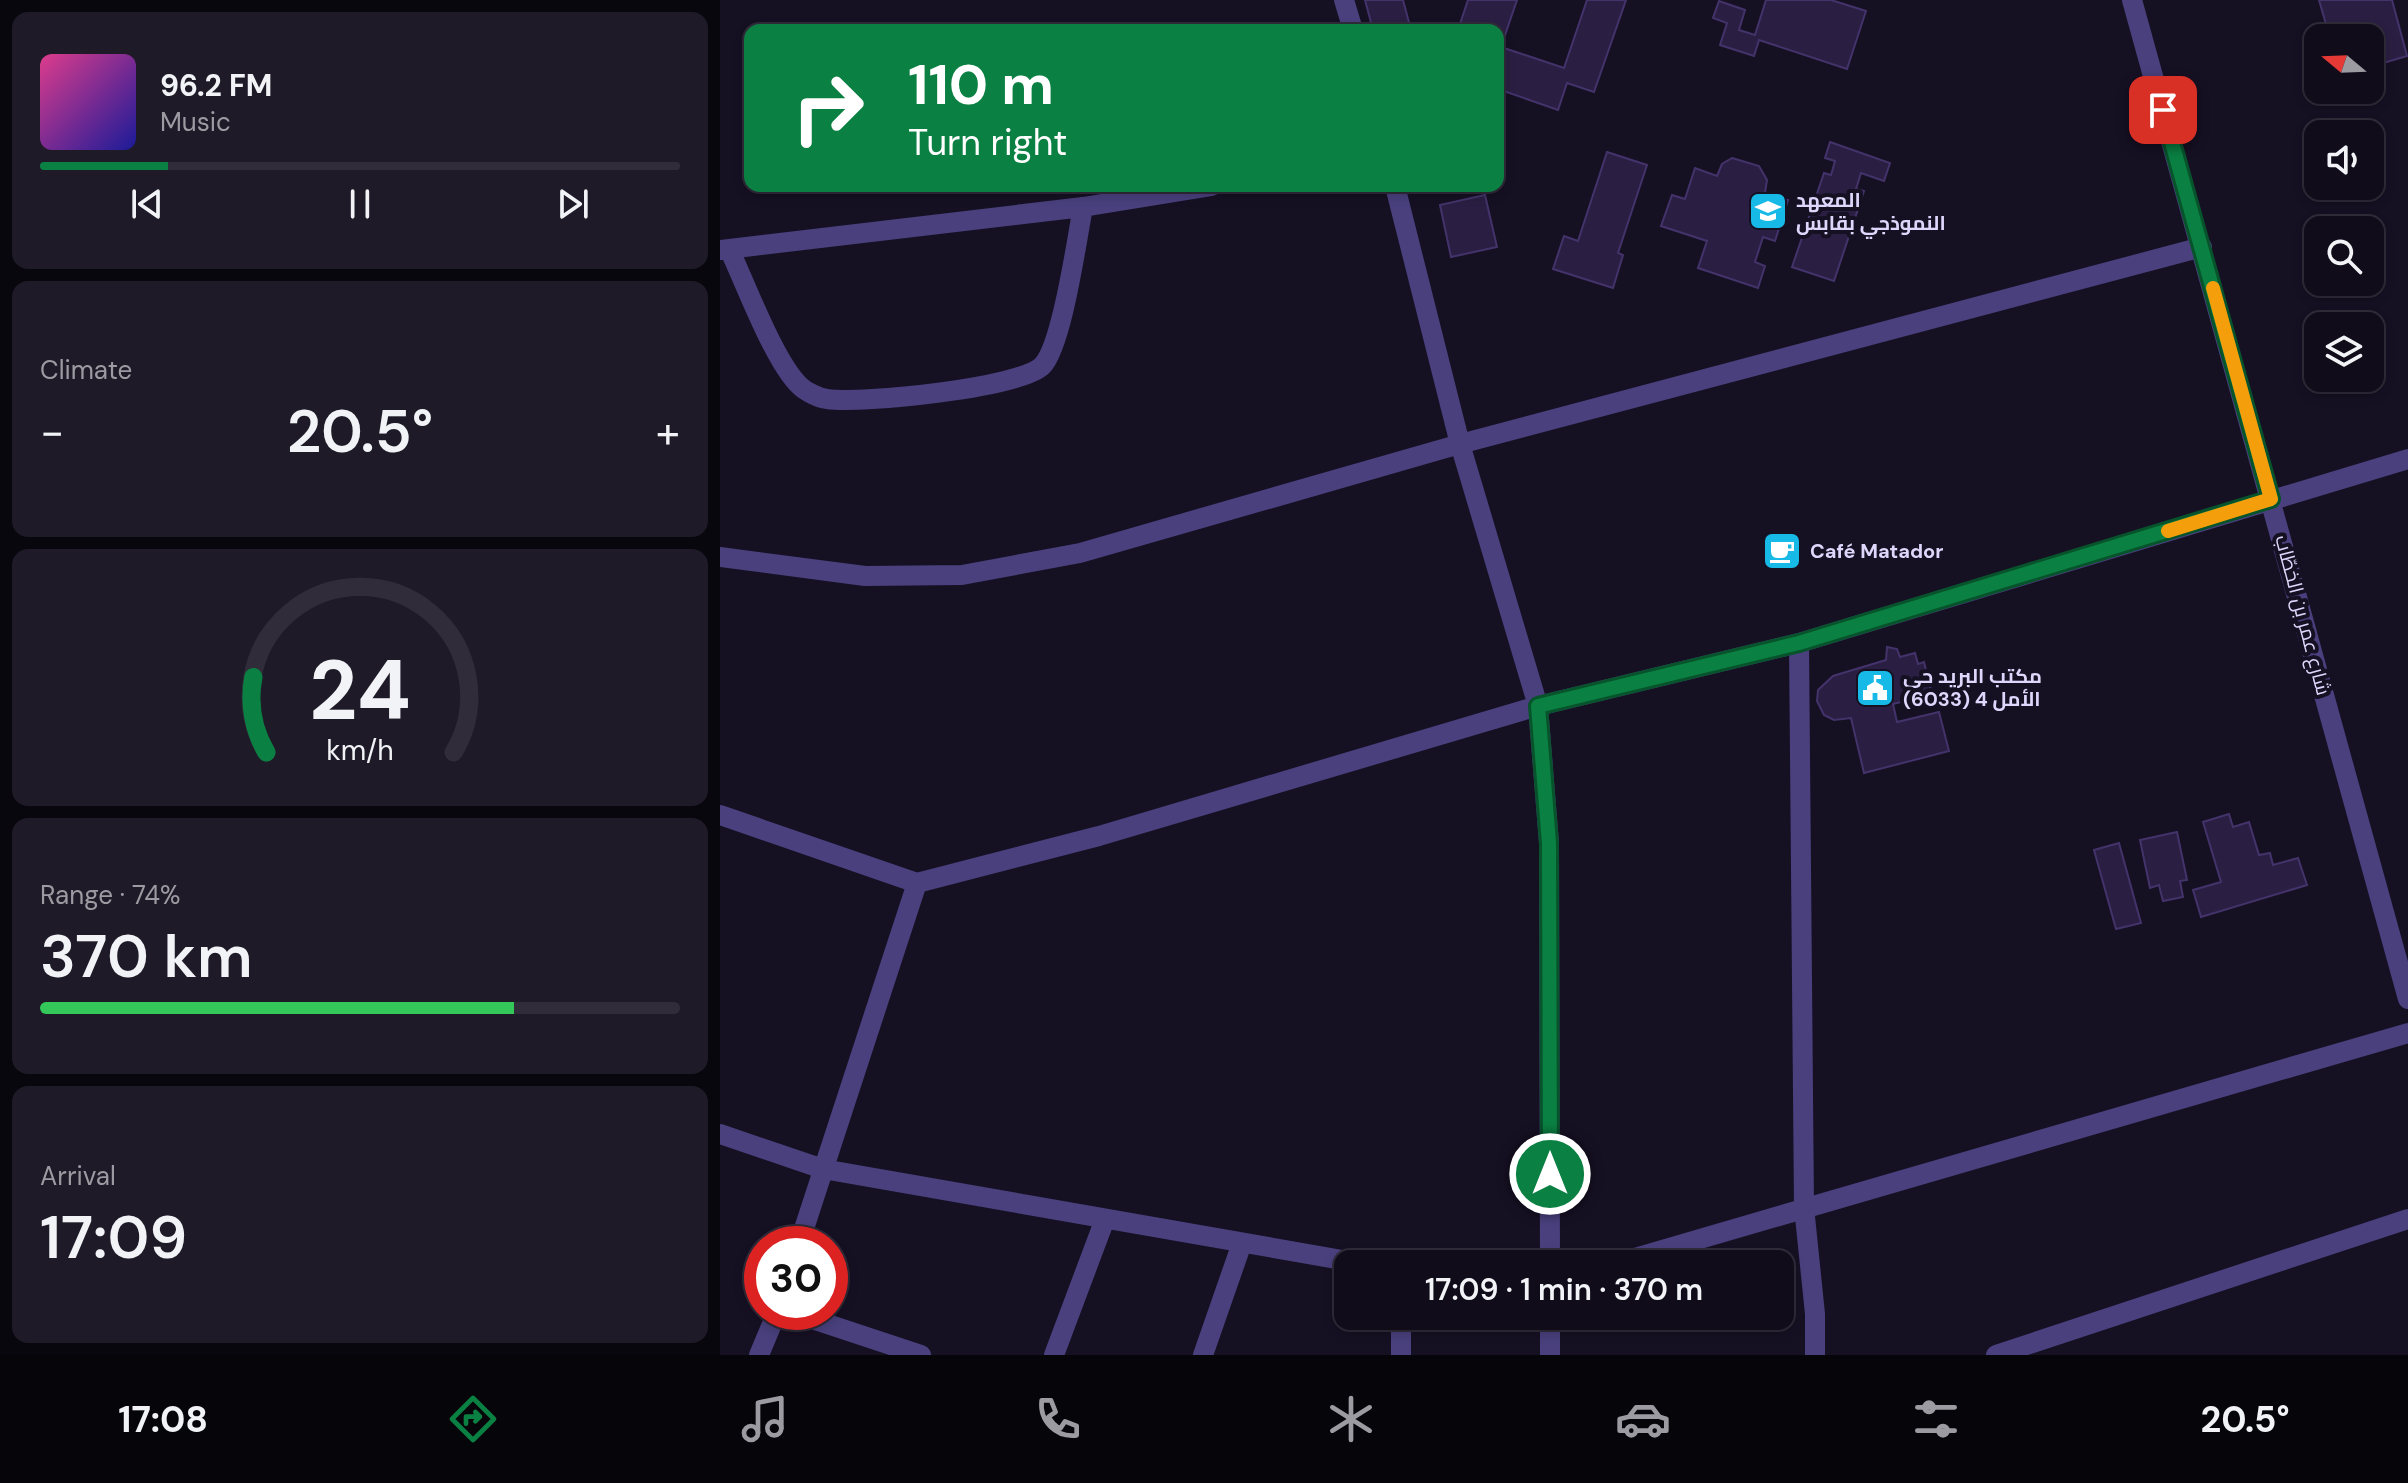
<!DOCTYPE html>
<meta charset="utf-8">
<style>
:root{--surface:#100c1a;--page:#1e1a27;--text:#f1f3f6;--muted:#9c9ba2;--line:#302c39;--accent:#0b8043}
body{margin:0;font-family:"DM Sans",Cairo,sans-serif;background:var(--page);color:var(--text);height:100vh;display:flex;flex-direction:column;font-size:30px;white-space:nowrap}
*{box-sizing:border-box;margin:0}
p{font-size:26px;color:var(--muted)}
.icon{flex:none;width:44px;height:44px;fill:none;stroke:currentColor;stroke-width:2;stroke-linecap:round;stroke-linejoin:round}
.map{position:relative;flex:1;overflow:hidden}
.side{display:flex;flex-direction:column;gap:12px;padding:12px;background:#09070e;width:720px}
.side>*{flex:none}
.top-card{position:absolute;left:24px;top:24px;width:760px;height:168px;border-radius:16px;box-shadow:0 4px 12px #0003,0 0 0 2px var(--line);background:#0b8043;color:#fff;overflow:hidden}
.needle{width:52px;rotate:289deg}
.buttons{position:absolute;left:1584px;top:24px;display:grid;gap:16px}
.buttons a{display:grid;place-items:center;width:80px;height:80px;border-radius:16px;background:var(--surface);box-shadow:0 4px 12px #0003,0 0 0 2px var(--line);font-size:40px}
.speed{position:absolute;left:24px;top:1226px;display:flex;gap:16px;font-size:40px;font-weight:700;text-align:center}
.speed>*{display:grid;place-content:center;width:104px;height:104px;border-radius:50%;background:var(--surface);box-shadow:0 4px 12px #0003,0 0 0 2px var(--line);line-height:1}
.speed .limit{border:12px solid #d22;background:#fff;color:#111}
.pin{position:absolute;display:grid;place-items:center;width:68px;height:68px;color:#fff;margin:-34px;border-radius:16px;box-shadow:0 4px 12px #0006}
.me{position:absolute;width:88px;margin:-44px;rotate:0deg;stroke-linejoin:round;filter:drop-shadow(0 0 6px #0008)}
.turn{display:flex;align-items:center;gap:28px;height:168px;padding:0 32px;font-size:36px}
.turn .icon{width:104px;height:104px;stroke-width:2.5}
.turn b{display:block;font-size:56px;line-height:68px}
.big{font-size:60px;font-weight:600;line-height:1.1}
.side .tile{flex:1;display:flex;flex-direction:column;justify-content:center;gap:12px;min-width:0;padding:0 28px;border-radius:16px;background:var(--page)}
.side .dial{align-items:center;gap:0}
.dial svg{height:208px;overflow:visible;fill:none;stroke:var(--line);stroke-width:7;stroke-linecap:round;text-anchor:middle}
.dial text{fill:var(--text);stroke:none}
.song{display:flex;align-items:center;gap:24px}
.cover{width:96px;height:96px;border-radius:12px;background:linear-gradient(135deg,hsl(330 70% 55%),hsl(240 70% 35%))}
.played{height:8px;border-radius:4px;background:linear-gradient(90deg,var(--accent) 20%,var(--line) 20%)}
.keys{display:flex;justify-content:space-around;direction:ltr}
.heat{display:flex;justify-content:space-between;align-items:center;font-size:44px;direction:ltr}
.charge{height:12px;border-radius:6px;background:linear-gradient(90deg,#34c759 74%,var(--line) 0)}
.trip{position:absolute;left:614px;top:1250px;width:460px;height:80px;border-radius:16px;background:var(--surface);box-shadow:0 4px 12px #0003,0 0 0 2px var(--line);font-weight:600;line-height:80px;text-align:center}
.tabs{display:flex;height:128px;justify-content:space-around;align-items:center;background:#06050a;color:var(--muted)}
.tabs .icon{width:56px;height:56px}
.tabs .selected{color:var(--accent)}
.tabs b{font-size:36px;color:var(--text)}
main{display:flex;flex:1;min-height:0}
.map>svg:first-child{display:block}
</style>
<main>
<section class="side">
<div class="tile">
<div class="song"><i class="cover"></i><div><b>96.2 FM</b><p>Music</p></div></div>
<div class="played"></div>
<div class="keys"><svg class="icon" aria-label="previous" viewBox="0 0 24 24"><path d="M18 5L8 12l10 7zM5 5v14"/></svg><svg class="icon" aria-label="pause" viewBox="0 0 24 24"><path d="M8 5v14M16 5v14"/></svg><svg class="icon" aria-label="next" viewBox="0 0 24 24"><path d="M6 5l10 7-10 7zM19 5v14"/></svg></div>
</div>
<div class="tile"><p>Climate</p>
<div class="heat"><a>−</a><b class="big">20.5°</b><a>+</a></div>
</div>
<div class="tile dial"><svg viewBox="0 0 100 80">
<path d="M14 69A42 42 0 1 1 86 69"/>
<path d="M14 69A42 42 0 0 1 9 40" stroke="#0b8043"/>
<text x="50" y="56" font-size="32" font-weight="700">24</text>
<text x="50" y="72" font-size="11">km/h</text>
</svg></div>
<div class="tile"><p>Range · 74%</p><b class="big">370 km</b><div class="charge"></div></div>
<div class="tile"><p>Arrival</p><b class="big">17:09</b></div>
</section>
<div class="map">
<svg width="1688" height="1355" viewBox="0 0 1688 1355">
<rect width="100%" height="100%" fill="#161023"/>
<path fill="#2a1e42" stroke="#44336b" stroke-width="2" d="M645,0h38l8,30h-38z
M748,0h49l-16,47 63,21 23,-68h39l-32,92 -27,-9 -9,27 -60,-21v-59h-40z
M1046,0h65l35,11 -19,58 -88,-29 -5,16 -34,-11 7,-22 -14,-5 6,-17 26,9 -6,20 16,5z
M1599,0h73l15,56 -37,11v-29h-40z
M1110,142l60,21 -6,18 -23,-8 -5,16 8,2 -30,90 -42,-14 32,-94 7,2 4,-14 -10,-3z
M887,152l40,13 -29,88 5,2 -10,33 -60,-19 11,-33 14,5z
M1012,158l27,8 8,14 -2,13 23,7 -13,41 -12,-4 -8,25 10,4 -7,22 -60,-20 9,-27 -46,-15 11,-31 13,4 10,-31 22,8 5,-12z
M765,195l12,52 -46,10 -11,-52z
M1167,647l10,2 3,8 15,-4 3,11 6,-2 8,32 -39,10 4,18 42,-10 10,39 -85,22 -13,-55 -17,2 -10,-5 -7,-14 1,-11 15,-14 53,-16z
M1509,814l4,13 16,-5 10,33 11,-2 3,12 25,-7 9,27 -106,32 -8,-27 28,-8 -18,-60z
M1457,832l10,48 -7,1 3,16 -20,4 -4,-16 -9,3 -10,-48z
M1399,843l22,80 -25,6 -22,-79z"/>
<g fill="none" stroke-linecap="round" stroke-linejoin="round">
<path stroke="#49407d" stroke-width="20" d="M624,0l9,30
M1412,0l276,999
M675,186l65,258 78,262 11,137 1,421
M0,250l363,-43 129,-21
M10,251c16,34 45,112 70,135 6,6 19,12 27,13 35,5 192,-11 215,-33 20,-19 35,-128 41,-159
M0,557l145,19 97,-1 118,-22 380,-109 742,-197
M1079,643l5,564 11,107v41
M0,815l197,68 182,-47 439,-130 261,-63 609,-184
M0,1134l103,35 542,95
M79,1244l118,-361
M894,1264l794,-231
M71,1312l130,43
M830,1316v39
M39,1355l18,-43
M334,1355l51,-136
M483,1355l39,-112
M681,1355v-39
M1276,1355l412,-136"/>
</g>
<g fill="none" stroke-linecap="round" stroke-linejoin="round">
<defs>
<path id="route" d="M830,1174l-1,-331 -11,-137 261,-63 472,-144 -108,-389"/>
</defs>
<use href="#route" stroke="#07532c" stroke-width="20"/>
<use href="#route" stroke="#0b8043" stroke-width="14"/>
<path stroke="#f59e0b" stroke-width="14" d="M1448,531l103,-32 -58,-211"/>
</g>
<defs>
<symbol id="school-square" viewBox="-11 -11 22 22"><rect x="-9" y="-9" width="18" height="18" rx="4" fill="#17b9e6" stroke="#161023"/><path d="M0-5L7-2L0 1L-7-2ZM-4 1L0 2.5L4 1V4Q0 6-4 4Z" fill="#fff"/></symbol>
<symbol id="cafe-square" viewBox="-11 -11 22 22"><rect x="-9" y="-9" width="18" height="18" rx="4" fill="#17b9e6" stroke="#161023"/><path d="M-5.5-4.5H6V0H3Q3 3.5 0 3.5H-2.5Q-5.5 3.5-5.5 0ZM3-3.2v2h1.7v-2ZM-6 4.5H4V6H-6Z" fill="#fff"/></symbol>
<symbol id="civic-square" viewBox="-11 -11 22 22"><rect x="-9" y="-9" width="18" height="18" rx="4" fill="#17b9e6" stroke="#161023"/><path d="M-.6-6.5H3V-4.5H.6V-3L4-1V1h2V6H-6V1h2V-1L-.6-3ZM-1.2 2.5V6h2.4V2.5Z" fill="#fff"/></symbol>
</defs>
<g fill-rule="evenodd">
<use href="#school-square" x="1026" y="189" width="44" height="44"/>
<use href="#cafe-square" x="1040" y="529" width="44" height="44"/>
<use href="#civic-square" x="1133" y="666" width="44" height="44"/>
</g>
<g text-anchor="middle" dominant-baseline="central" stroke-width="8" stroke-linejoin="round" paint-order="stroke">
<g font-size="20" font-weight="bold" fill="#dfd6fb" stroke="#161023" text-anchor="start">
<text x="1076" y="200">المعهد<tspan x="1076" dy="23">النموذجي بقابس</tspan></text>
<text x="1090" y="551">Café Matador</text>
<text x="1183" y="676">مكتب البريد حي<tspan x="1183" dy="23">الأمل 4 (6033)</tspan></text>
</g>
<g font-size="20" fill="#dfd6fb" stroke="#161023">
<text transform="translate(1583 615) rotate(75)">شارع عمر بن الخطّاب</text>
</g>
</g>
</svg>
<div class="buttons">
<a><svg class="needle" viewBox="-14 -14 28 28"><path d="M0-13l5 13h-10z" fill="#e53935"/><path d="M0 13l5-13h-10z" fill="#9c9ba2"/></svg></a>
<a><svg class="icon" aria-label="sound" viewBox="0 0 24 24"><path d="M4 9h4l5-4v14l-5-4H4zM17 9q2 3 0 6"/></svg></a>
<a><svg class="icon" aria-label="search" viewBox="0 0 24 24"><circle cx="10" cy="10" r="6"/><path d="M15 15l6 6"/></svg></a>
<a><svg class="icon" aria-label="layers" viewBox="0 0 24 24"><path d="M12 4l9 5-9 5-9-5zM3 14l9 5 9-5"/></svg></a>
</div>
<div class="speed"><div class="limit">30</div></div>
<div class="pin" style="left:1443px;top:110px;background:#d93025"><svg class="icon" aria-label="arrive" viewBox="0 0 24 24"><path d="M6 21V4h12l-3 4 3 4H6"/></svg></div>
<svg class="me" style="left:830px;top:1174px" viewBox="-20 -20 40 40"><circle r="17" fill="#0b8043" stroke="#fff" stroke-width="3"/><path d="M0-11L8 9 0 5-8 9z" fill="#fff"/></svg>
<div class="trip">17:09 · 1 min · 370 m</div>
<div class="top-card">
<div class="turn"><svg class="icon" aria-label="right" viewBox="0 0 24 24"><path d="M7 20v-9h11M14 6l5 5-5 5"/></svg><div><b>110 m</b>Turn right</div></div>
</div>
</div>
</main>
<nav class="tabs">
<b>17:08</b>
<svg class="icon selected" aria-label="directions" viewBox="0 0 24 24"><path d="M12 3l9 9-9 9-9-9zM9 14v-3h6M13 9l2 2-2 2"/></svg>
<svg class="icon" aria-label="music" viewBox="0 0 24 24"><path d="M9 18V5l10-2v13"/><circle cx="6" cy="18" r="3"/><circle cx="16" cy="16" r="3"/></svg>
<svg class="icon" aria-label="phone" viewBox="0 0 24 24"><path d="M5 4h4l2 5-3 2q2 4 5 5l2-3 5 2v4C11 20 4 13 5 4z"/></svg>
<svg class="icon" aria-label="climate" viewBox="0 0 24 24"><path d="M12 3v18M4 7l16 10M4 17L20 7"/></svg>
<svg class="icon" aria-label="car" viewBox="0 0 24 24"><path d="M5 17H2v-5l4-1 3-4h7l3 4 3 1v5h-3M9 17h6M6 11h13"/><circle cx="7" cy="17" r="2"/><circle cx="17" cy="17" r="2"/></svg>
<svg class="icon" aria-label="filters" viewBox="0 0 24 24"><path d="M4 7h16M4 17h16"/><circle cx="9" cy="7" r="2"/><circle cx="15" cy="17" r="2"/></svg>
<b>20.5°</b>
</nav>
